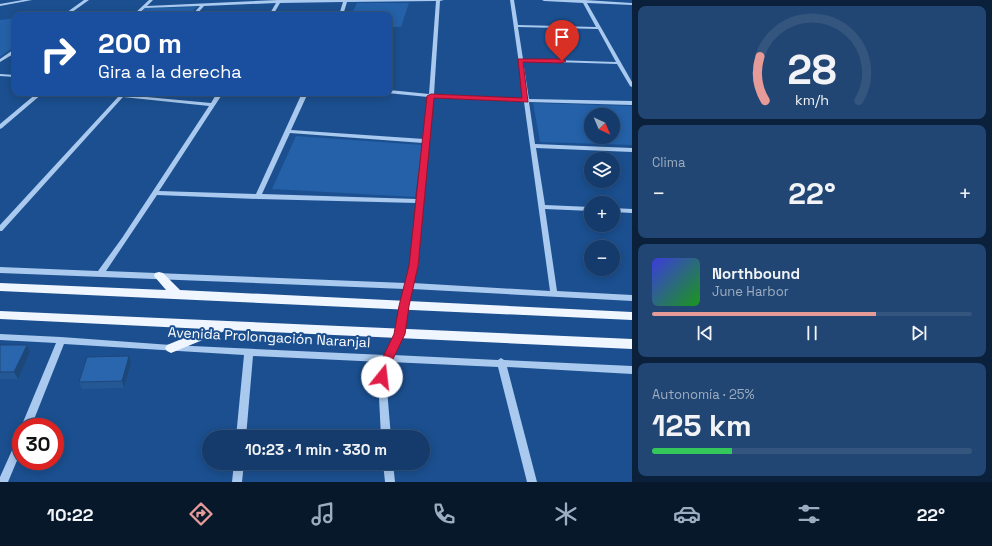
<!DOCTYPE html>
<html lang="es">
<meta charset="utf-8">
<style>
:root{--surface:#143b6b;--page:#214673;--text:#f1f3f6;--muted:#9dadc1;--line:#33557e;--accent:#e69b98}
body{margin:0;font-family:"Space Grotesk",sans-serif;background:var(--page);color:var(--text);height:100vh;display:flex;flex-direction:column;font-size:15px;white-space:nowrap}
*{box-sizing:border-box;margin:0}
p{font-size:13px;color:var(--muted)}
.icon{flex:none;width:22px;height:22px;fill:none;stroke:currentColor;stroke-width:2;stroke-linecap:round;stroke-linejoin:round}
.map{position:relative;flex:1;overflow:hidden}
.side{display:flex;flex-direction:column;gap:6px;padding:6px;background:#0b203b;width:360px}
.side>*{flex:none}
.guide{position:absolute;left:12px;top:12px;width:380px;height:84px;border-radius:8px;box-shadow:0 2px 10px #0003,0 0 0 1px var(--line);background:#1a4fa0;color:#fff;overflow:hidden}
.needle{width:26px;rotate:136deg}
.fabs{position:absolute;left:584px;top:108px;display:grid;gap:8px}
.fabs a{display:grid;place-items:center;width:36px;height:36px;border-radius:50%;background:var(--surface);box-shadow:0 2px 10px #0003,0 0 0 1px var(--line);font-size:20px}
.speed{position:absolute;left:12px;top:418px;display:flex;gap:8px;font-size:20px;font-weight:700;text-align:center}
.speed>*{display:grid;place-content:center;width:52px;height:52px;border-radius:50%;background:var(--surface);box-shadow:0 2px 10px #0003,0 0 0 1px var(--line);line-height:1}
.speed .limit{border:6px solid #d22;background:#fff;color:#111}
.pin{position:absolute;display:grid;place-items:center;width:34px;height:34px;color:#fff;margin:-41px -17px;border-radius:50% 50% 50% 0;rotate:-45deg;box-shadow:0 0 4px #0007}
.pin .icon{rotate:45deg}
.me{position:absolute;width:44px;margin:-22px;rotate:16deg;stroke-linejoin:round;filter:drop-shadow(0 0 3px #0008)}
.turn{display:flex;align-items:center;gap:14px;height:84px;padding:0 20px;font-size:18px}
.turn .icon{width:52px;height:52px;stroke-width:2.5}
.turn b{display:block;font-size:28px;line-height:34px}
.big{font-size:30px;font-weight:800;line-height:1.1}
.side .tile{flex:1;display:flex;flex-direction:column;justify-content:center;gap:6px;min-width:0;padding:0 14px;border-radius:8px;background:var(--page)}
.side .dial{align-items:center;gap:0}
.dial svg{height:104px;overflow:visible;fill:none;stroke:var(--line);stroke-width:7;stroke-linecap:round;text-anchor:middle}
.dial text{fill:var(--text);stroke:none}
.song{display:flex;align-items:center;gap:12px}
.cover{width:48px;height:48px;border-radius:6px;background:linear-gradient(135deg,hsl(240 70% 55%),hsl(120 70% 35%))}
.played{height:4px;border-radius:2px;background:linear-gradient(90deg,var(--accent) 70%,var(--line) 70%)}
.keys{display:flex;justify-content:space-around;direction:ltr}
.heat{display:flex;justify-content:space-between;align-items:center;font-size:22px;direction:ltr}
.charge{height:6px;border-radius:3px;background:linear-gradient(90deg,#34c759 25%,var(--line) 0)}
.trip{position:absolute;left:202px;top:430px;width:228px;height:40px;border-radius:20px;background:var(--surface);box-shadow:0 2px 10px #0003,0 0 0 1px var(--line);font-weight:800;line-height:40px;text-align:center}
.tabs{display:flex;height:64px;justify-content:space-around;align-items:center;background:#08182b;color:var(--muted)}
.tabs .icon{width:28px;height:28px}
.tabs .selected{color:var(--accent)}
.tabs b{font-size:18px;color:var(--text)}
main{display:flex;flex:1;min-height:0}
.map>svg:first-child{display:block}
</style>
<main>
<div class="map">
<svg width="632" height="482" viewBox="0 0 632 482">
<rect width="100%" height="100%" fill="#1b4f8f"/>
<path fill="#2461a8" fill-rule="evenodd" d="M357,3h52l-8,24h-12v-12h-38z
M197,7l-8,8h-51l8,-7z
M15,18v28l-15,11v-37z
M533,103l99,3v39l-92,-3zM591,115h22v22h-22z
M296,136l126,9 -7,52 -143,-8z"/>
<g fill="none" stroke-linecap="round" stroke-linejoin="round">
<path fill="#a9c9ee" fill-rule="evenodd" d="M23,0h9l-32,6v-2z
M84,0h5l-21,15h-5z
M149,0h4l-6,6 131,-6h166l-4,1 -6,93 90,5 -14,-99h4l4,25 78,2 -13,-24 -39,-2 -2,-1h43l47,3v2l-45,-2 45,79v5l-2,-1 -13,-22 -94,-3 6,38 103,2v4l-103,-3 6,42 97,4v4l-96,-4 9,57 46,2v4l-46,-2 12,82 75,4v6l-220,-12 -4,17 -4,28 -11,21 105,5 3,-2 3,2 128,6v8l-125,-7 30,115h-10l-29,-115 -108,-5 -4,15 5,60h-10l-3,-60 4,-15 -129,-6 -7,81h-10l8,-82 -180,-11 -33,83h-10l35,-84 -56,-3v-6l61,3 110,8 214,10 11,-21 4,-28 5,-17 -405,-16v-6l98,4 24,-33 87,-132 -86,-9 -121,134h-2v-6l118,-128 -24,-2 -3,-2 29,1 1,-1h6l-2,2 86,8 6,-10h6l-64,98 97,3 46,-101h6l-17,37 133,9 4,-42 -41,-4h2v-3l40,4 7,-93 -89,1 -4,13h-4l4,-13 -63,1 -7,12h-4l7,-12 -72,3 -8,9h-4l8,-9 -55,2 -8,7h-4zM518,27l80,2 18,33 -93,-3zM433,97l91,5 26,189 -137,-8 5,-17zM290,133l133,10 -6,56 -155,-5zM157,195l101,4 159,4 -7,63 -4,17 -300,-12z
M13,50h2v3l-15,9v-3z
M0,74l15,1v2l-15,-1z
M37,93h6l-41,35 -2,1v-5z
M613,208l19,1v4l-19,-1z
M21,436v15l-13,31h-8v-5l18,-40z
M234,463h10l-2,19h-10z
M383,463h10l2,19h-10z"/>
<path fill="#f0f6ff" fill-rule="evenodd" d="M159,272l4,1 17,17 452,22v8l-632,-29v-8l166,7 -12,-14 1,-3z
M0,311l632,28v10l-405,-19 -56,23 -4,-2 -2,-3 2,-3 39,-16 -206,-10z"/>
</g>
<path fill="#245895" d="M0,345h27l3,7 -12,27h-18z
M131,363l-7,25 -42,1 -3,-7z"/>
<path fill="#1d4779" d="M27,345l3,7 -12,27 -4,-7z
M129,356l2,7 -7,25 -2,-7z"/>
<path fill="#2a66ad" stroke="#1d4779" d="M0,345h27l-13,27h-14z
M129,356l-7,25 -43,1 8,-25z"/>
<path fill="#e11d48" stroke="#92132f" d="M518,59h44l4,2 -4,2 -39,-1 5,40 -94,-4 -16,168 -9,40 -4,28 -12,25 -7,22 -4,1 -4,-1 -2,-4 6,-18 12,-25 5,-28 10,-40 18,-170 4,-2 91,4z"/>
<g text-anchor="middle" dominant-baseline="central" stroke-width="4" stroke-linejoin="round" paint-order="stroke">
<g font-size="14" fill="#fff" stroke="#1b4f8f">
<text transform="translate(269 337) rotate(3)">Avenida Prolongación Naranjal</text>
</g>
</g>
</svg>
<div class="fabs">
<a><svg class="needle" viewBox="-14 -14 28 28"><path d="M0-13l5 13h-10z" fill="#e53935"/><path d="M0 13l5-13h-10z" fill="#9dadc1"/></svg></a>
<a><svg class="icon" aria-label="layers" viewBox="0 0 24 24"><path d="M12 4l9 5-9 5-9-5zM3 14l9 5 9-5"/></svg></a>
<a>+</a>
<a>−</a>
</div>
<div class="speed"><div class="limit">30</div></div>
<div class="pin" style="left:562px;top:61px;background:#d93025"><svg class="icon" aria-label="arrive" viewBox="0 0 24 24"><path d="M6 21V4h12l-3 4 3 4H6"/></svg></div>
<svg class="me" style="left:382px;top:377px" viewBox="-20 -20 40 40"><circle r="19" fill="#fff"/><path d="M0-13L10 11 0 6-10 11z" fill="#e11d48"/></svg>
<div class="trip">10:23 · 1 min · 330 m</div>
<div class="guide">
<div class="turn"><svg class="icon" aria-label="right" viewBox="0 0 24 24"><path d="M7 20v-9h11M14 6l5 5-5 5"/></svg><div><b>200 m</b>Gira a la derecha</div></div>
</div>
</div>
<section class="side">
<div class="tile dial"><svg viewBox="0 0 100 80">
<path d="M14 69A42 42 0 1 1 86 69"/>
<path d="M14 69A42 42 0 0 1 10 35" stroke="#e69b98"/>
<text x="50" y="56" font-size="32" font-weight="700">28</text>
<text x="50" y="72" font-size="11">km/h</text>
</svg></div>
<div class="tile"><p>Clima</p>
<div class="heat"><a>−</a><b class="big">22°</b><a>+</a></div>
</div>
<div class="tile">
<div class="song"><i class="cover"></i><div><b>Northbound</b><p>June Harbor</p></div></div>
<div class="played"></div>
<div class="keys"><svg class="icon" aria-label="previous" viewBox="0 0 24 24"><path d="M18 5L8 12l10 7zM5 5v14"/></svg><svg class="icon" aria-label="pause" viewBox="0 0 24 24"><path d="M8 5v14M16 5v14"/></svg><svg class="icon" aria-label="next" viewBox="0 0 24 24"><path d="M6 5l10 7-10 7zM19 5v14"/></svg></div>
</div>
<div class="tile"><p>Autonomía · 25%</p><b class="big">125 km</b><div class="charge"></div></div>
</section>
</main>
<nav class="tabs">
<b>10:22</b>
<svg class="icon selected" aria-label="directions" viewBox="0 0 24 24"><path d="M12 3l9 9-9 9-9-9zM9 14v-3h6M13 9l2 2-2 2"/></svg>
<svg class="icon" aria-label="music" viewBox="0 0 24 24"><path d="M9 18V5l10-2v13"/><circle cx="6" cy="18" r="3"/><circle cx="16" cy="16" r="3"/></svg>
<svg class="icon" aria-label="phone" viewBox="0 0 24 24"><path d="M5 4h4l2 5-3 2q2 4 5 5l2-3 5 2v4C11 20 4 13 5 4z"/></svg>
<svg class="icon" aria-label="climate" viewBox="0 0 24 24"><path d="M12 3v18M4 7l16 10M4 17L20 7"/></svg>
<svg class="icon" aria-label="car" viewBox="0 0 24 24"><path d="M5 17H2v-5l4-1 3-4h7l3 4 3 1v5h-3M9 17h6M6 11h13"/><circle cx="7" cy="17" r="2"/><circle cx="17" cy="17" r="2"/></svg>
<svg class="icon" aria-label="filters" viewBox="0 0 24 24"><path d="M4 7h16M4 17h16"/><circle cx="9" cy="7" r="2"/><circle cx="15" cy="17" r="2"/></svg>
<b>22°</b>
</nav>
